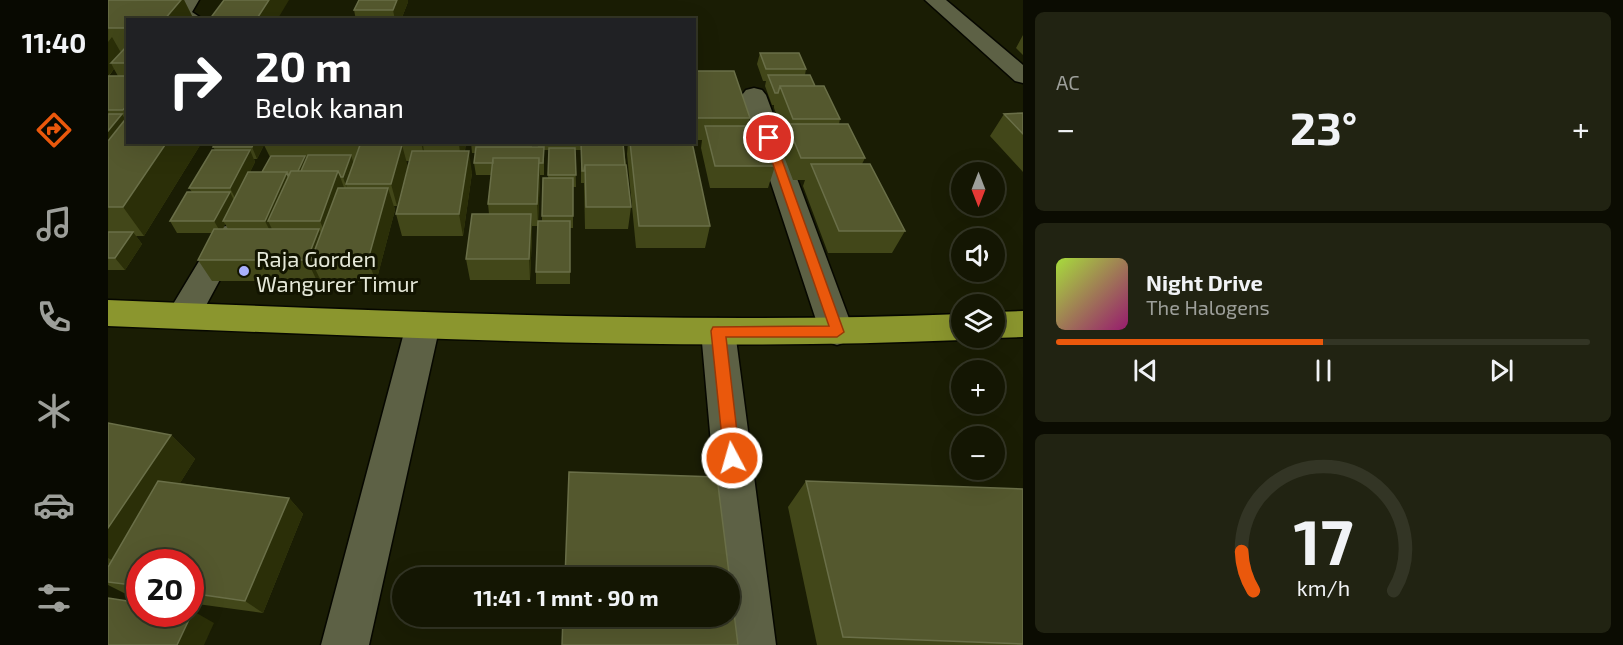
<!DOCTYPE html>
<html lang="id">
<meta charset="utf-8">
<style>
:root{--surface:#141603;--page:#212312;--text:#f1f3f6;--muted:#9d9f9a;--line:#333525;--accent:#ea580c}
body{margin:0;font-family:"Exo 2",sans-serif;background:var(--page);color:var(--text);height:100vh;display:flex;flex-direction:column;font-size:22px;white-space:nowrap}
*{box-sizing:border-box;margin:0}
p{font-size:20px;color:var(--muted)}
.icon{flex:none;width:33px;height:33px;fill:none;stroke:currentColor;stroke-width:2;stroke-linecap:round;stroke-linejoin:round}
.map{position:relative;flex:1;overflow:hidden}
.drawer{display:flex;flex-direction:column;gap:12px;padding:12px;background:#0b0c02;width:600px}
.drawer>*{flex:none}
.banner{position:absolute;left:18px;top:18px;width:570px;height:126px;border-radius:0px;box-shadow:0 6px 24px #0002,0 0 0 2px var(--line);background:#202124;color:#fff;overflow:hidden}
.needle{width:39px;rotate:180deg}
.fabs{position:absolute;left:843px;top:162px;display:grid;gap:12px}
.fabs a{display:grid;place-items:center;width:54px;height:54px;border-radius:50%;background:var(--surface);box-shadow:0 6px 24px #0002,0 0 0 2px var(--line);font-size:30px}
.speed{position:absolute;left:18px;top:549px;display:flex;gap:12px;font-size:30px;font-weight:700;text-align:center}
.speed>*{display:grid;place-content:center;width:78px;height:78px;border-radius:50%;background:var(--surface);box-shadow:0 6px 24px #0002,0 0 0 2px var(--line);line-height:1}
.speed .limit{border:9px solid #d22;background:#fff;color:#111}
.pin{position:absolute;display:grid;place-items:center;width:51px;height:51px;color:#fff;margin:-26px;border:3px solid #fff;border-radius:50%;box-shadow:0 2px 6px #0007}
.me{position:absolute;width:66px;margin:-33px;rotate:354deg;stroke-linejoin:round;filter:drop-shadow(0 0 4px #0008)}
.turn{display:flex;align-items:center;gap:21px;height:126px;padding:0 30px;font-size:27px}
.turn .icon{width:78px;height:78px;stroke-width:2.5}
.turn b{display:block;font-size:42px;line-height:51px}
.big{font-size:45px;font-weight:700;line-height:1.1}
.drawer .widget{flex:1;display:flex;flex-direction:column;justify-content:center;gap:9px;min-width:0;padding:0 21px;border-radius:9px;background:var(--page)}
.drawer .dial{align-items:center;gap:0}
.dial svg{height:156px;overflow:visible;fill:none;stroke:var(--line);stroke-width:7;stroke-linecap:round;text-anchor:middle}
.dial text{fill:var(--text);stroke:none}
.song{display:flex;align-items:center;gap:18px}
.cover{width:72px;height:72px;border-radius:9px;background:linear-gradient(135deg,hsl(80 70% 55%),hsl(320 70% 35%))}
.played{height:6px;border-radius:3px;background:linear-gradient(90deg,var(--accent) 50%,var(--line) 50%)}
.keys{display:flex;justify-content:space-around;direction:ltr}
.heat{display:flex;justify-content:space-between;align-items:center;font-size:33px;direction:ltr}
.trip{position:absolute;left:284px;top:567px;width:348px;height:60px;border-radius:30px;background:var(--surface);box-shadow:0 6px 24px #0002,0 0 0 2px var(--line);font-weight:700;line-height:60px;text-align:center}
main{display:flex;flex:1;min-height:0}
.tabs{display:flex;flex-direction:column;width:108px;justify-content:space-around;align-items:center;background:#080901;color:var(--muted)}
.tabs .icon{width:42px;height:42px}
.tabs .current{color:var(--accent)}
.tabs b{font-size:27px;color:var(--text)}
.map>svg:first-child{display:block}
</style>
<main>
<nav class="tabs">
<b>11:40</b>
<svg class="icon current" aria-label="directions" viewBox="0 0 24 24"><path d="M12 3l9 9-9 9-9-9zM9 14v-3h6M13 9l2 2-2 2"/></svg>
<svg class="icon" aria-label="music" viewBox="0 0 24 24"><path d="M9 18V5l10-2v13"/><circle cx="6" cy="18" r="3"/><circle cx="16" cy="16" r="3"/></svg>
<svg class="icon" aria-label="phone" viewBox="0 0 24 24"><path d="M5 4h4l2 5-3 2q2 4 5 5l2-3 5 2v4C11 20 4 13 5 4z"/></svg>
<svg class="icon" aria-label="climate" viewBox="0 0 24 24"><path d="M12 3v18M4 7l16 10M4 17L20 7"/></svg>
<svg class="icon" aria-label="car" viewBox="0 0 24 24"><path d="M5 17H2v-5l4-1 3-4h7l3 4 3 1v5h-3M9 17h6M6 11h13"/><circle cx="7" cy="17" r="2"/><circle cx="17" cy="17" r="2"/></svg>
<svg class="icon" aria-label="filters" viewBox="0 0 24 24"><path d="M4 7h16M4 17h16"/><circle cx="9" cy="7" r="2"/><circle cx="15" cy="17" r="2"/></svg>
</nav>
<div class="map">
<svg width="915" height="645" viewBox="0 0 915 645">
<rect width="100%" height="100%" fill="#1a1d04"/>
<g fill="none" stroke-linecap="round" stroke-linejoin="round">
<defs>
<path id="minor" d="M73,0h18l-7,12 12,8h-27l-5,-8z
M817,0h21l77,65v18l-8,-2z
M646,88l8,2 4,5 88,237 -5,9 -12,4 -12,-4 -5,-9 -78,-237 4,-5z
M121,225l10,3 5,7 -48,89 -12,4 -12,-4 -4,-9 4,-9 47,-78z
M315,312l12,4 5,9 -71,320h-48l85,-320 5,-9z
M610,318l12,4 5,9 41,314h-48l-2,-29h3v-38h-6l-22,-247 5,-9z"/>
<path id="highway" d="M0,300c284,11 569,25 854,14v24h8l-8,2c-285,12 -570,-3 -854,-14z
M915,311v26l-29,1h-1l1,-26z"/>
</defs>
<use href="#minor" stroke="#060700" stroke-width="3"/>
<use href="#highway" stroke="#060700" stroke-width="3"/>
<use href="#minor" fill="#5d6145" fill-rule="evenodd"/>
<use href="#highway" fill="#8b962e" fill-rule="evenodd"/>
</g>
<path fill="#424719" fill-rule="evenodd" d="M0,0h76l10,20h-66v122h74l-58,94h-8l6,8 -17,26h-17zM6,69l4,7h-9z
M300,2l-7,18h-45l-2,-10z
M915,35v20l-7,-7z
M652,53l46,16 -1,6 10,11 25,33 -1,5 26,34 -3,6 43,67 -13,22h-64l-25,-67 2,-6h-12l-13,-34 4,-11 -10,-27v-3h-2l-7,-19 1,-5h-3l-6,-17z
M586,71l56,47 -2,8 27,40 -7,22h-58l-9,-40 1,-8h-8z
M915,113v59l-33,-36 14,-22z
M107,142h251l-1,9 7,22 -9,63h-61l-6,-22 14,-53h-4l-9,45h-3l1,4 -19,72h-55l-2,-5 -2,4h-105l-14,-21 14,-27h-35l-7,-12 22,-29 -3,-4 26,-38 -2,-3zM156,145l6,12 -8,15h-12l5,-10 -1,-3h3zM117,224l3,5h-5z
M363,142h61v5h6l-1,-5h87v7l7,58 -3,22h-43l-1,-46h-3v-33h-6l1,37h-3v41h-3v56h-34v-12l2,-46h-6v10l-2,44h-60l-4,-21 23,-45 -1,-10 3,-29h-15l-2,-12 2,-10h-4zM436,150h5l-1,28 -6,38v5h-4l2,-46h4z
M520,142h64l18,84 -5,22h-69l-9,-94z
M0,423l63,12 24,24 -15,24 109,15 14,16 -40,99 -73,-10v-41h-50v34l-14,-2 -18,-9v-18l1,-2 -1,-1z
M698,481l217,8v156h-206l-29,-138z"/>
<path fill="#2b2f08" d="M73,0h3l10,20h-30z
M161,0h20l-12,20h-21z
M289,0h11v2l-7,18h-6l-2,-10z
M4,37l12,21 -13,5 3,6 -6,7v-34z
M20,104v14l-5,-8z
M14,114l6,10 -20,49v-42z
M59,142h35l-58,94 -21,-29z
M146,142h9l1,3 -7,14 -5,-12z
M313,142h8l-6,3 2,12v4z
M351,142h7l-4,25 -3,-22z
M294,145l6,22 -11,39 -6,-22z
M142,150l5,12 -19,38 -6,-12z
M361,151l3,22 -9,63 -4,-22z
M243,155l4,12 -9,17 1,5 -4,-12z
M197,156l5,12 -15,10z
M431,158l1,22 -2,46 -1,-22z
M230,171l8,22 -17,50 -9,-22z
M179,172l9,22 -28,27 9,18 -1,4 -11,-22z
M280,188l7,22 -19,72 -8,-22z
M122,192l6,12 -13,17 2,3 -4,9 -7,-12z
M423,214l1,22 -2,44 -1,-21z
M211,229l9,22 -17,9 8,17 -2,4 -10,-21z
M25,232l9,12 -17,26 -10,-12z
M63,435l24,24 -68,109 -19,-10v-30z
M181,498l14,16 -40,99 -18,-12z
M85,611l21,12 -10,22h-27z"/>
<path fill="#54582e" stroke="#6a6f48" stroke-width="1.5" d="M0,0h73l-17,20h-36v8h-20z
M116,0h45l-13,20h-47z
M251,0h38l-4,10h-39z
M20,45v18h-17z
M652,53h39l7,16h-40z
M586,71h40l16,47h-56z
M660,75h42l5,11h-35l-2,7h-3z
M0,76h20v28l-5,6h-15z
M672,86h44l16,33h-47z
M915,113v21l-19,-20z
M0,114h14l-14,17z
M20,116v26h39l-44,65h-15v-66z
M679,124h61l17,34h-64z
M597,126h56l14,40h-60z
M107,142h39l-2,5h-39z
M315,142h36v3h-36z
M522,142h62l18,84h-71z
M473,143h42l2,22h-40l-1,6h-2z
M252,145h42l-11,39h-45z
M368,147h68l-1,16h-4v-5h-46v5h-19z
M441,148h26l1,27h-28z
M104,150h38l-20,38h-41z
M304,151h57l-10,63h-63z
M200,155h43l-8,22h-2l-3,-6h-37z
M163,156h34l-7,15h-7l-3,5 -1,-4h-25z
M385,158h46l-2,46h-49z
M703,164h59l35,67h-66z
M477,165h41l5,42h-45z
M183,171h47l-18,50h-52z
M140,172h39l-22,49h-42z
M435,178h30v38h-31z
M230,188h50l-20,72h-57z
M79,192h43l-16,29h-44z
M364,214h59l-2,45h-63z
M430,221h32v51h-34z
M106,229h105l-12,31h-109z
M0,232h25l-18,26h-7z
M0,423l63,12 -63,93z
M461,472l148,5 21,168h-176l1,-29h166v-38h-164z
M50,481l131,17 -44,103 -55,-8v-31h-50v24l-32,-4v-15z
M698,481l217,8v155l-180,-7z
M0,598l32,5v11h50v-3h3l-16,34h-69z"/>
<path fill="#ea580c" stroke="#983908" stroke-width="1.5" d="M661,135l5,3 70,194 -7,5h-111l14,121 -2,5 -6,2 -6,-2 -2,-5 -13,-127 2,-4 116,-1 -65,-188z"/>
<circle fill="#a9b0fc" stroke="#121400" stroke-width="2" cx="136" cy="271" r="6"/>
<g text-anchor="middle" dominant-baseline="central" stroke-width="6" stroke-linejoin="round" paint-order="stroke">
<g font-size="22" fill="#e5e8d8" stroke="#121400" text-anchor="start">
<text x="148" y="258">Raja Gorden<tspan x="148" dy="25">Wangurer Timur</tspan></text>
</g>
</g>
</svg>
<div class="fabs">
<a><svg class="needle" viewBox="-14 -14 28 28"><path d="M0-13l5 13h-10z" fill="#e53935"/><path d="M0 13l5-13h-10z" fill="#9d9f9a"/></svg></a>
<a><svg class="icon" aria-label="sound" viewBox="0 0 24 24"><path d="M4 9h4l5-4v14l-5-4H4zM17 9q2 3 0 6"/></svg></a>
<a><svg class="icon" aria-label="layers" viewBox="0 0 24 24"><path d="M12 4l9 5-9 5-9-5zM3 14l9 5 9-5"/></svg></a>
<a>+</a>
<a>−</a>
</div>
<div class="speed"><div class="limit">20</div></div>
<div class="pin" style="left:661px;top:138px;background:#d93025"><svg class="icon" aria-label="arrive" viewBox="0 0 24 24"><path d="M6 21V4h12l-3 4 3 4H6"/></svg></div>
<svg class="me" style="left:624px;top:458px" viewBox="-20 -20 40 40"><circle r="17" fill="#ea580c" stroke="#fff" stroke-width="3"/><path d="M0-11L8 9 0 5-8 9z" fill="#fff"/></svg>
<div class="trip">11:41 · 1 mnt · 90 m</div>
<div class="banner">
<div class="turn"><svg class="icon" aria-label="right" viewBox="0 0 24 24"><path d="M7 20v-9h11M14 6l5 5-5 5"/></svg><div><b>20 m</b>Belok kanan</div></div>
</div>
</div>
<section class="drawer">
<div class="widget"><p>AC</p>
<div class="heat"><a>−</a><b class="big">23°</b><a>+</a></div>
</div>
<div class="widget">
<div class="song"><i class="cover"></i><div><b>Night Drive</b><p>The Halogens</p></div></div>
<div class="played"></div>
<div class="keys"><svg class="icon" aria-label="previous" viewBox="0 0 24 24"><path d="M18 5L8 12l10 7zM5 5v14"/></svg><svg class="icon" aria-label="pause" viewBox="0 0 24 24"><path d="M8 5v14M16 5v14"/></svg><svg class="icon" aria-label="next" viewBox="0 0 24 24"><path d="M6 5l10 7-10 7zM19 5v14"/></svg></div>
</div>
<div class="widget dial"><svg viewBox="0 0 100 80">
<path d="M14 69A42 42 0 1 1 86 69"/>
<path d="M14 69A42 42 0 0 1 8 49" stroke="#ea580c"/>
<text x="50" y="56" font-size="32" font-weight="700">17</text>
<text x="50" y="72" font-size="11">km/h</text>
</svg></div>
</section>
</main>
